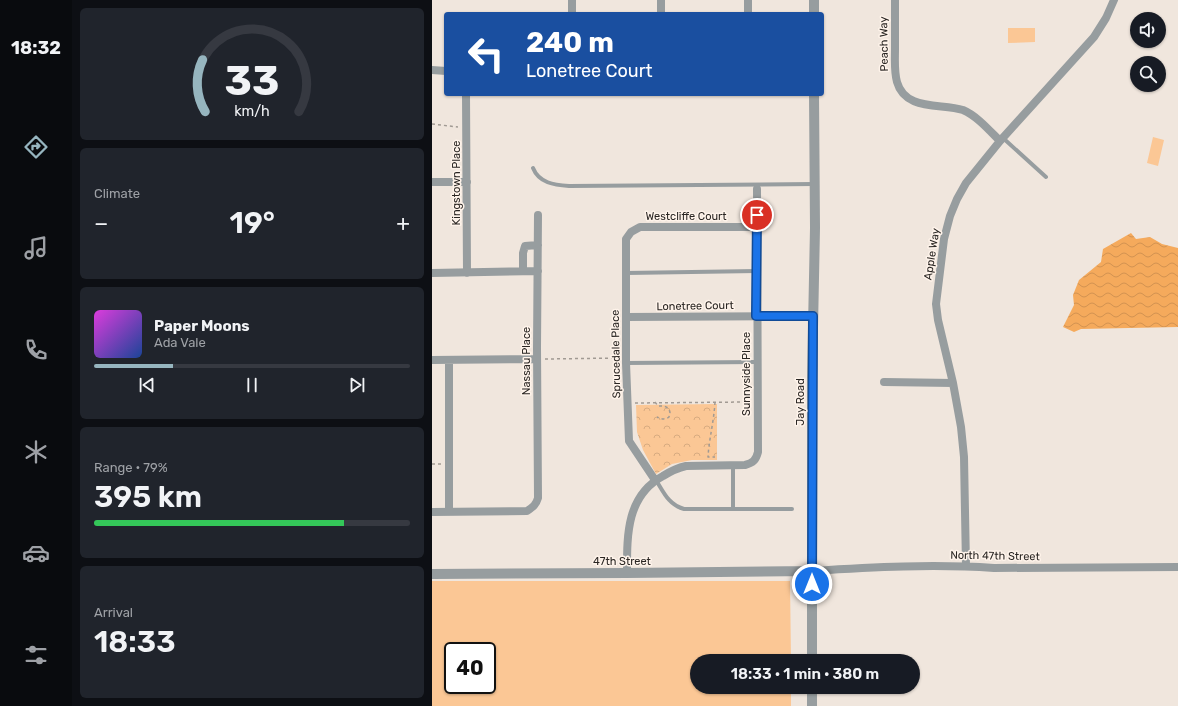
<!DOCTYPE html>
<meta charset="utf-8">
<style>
:root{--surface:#171b24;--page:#20242c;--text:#f1f3f6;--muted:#9ea1a6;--line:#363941;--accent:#96b5bf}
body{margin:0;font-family:Rubik,sans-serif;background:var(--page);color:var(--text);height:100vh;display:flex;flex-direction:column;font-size:15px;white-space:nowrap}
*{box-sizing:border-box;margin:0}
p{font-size:13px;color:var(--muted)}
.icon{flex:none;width:22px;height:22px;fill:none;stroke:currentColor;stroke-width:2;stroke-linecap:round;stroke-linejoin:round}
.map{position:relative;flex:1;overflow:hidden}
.details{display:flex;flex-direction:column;gap:8px;padding:8px;background:#0d0f14;width:360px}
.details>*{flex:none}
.banner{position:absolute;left:12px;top:12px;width:380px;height:84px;border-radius:4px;box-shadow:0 1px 3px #0004;background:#1a4fa0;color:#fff;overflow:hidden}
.controls{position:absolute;left:698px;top:12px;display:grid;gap:8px}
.controls a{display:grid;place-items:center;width:36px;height:36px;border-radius:50%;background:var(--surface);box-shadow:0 1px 3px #0004;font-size:20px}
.speed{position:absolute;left:12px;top:642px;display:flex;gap:8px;font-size:20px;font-weight:700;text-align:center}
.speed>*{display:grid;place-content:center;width:52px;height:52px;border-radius:50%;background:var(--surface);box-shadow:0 1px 3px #0004;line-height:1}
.speed .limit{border:2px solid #111;border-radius:6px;background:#fff;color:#111}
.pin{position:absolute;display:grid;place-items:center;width:34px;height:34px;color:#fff;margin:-17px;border:2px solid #fff;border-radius:50%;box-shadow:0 1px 4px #0007}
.me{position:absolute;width:44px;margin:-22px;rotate:0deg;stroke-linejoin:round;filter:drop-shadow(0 0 3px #0008)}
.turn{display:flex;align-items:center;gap:14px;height:84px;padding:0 16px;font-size:18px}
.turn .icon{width:52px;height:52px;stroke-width:2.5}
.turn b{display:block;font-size:28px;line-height:34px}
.big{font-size:30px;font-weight:600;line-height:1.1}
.details .card{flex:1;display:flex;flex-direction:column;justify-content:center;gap:6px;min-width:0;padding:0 14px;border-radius:6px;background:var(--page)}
.details .dial{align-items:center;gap:0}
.dial svg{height:104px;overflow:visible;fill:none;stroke:var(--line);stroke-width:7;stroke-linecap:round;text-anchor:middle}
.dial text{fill:var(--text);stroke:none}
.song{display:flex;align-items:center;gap:12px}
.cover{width:48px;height:48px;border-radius:6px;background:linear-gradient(135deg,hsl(300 70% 55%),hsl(220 70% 35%))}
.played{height:4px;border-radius:2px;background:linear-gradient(90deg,var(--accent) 25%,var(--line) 25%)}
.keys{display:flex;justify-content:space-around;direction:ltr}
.heat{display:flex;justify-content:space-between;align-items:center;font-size:22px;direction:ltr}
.charge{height:6px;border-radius:3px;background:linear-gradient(90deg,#34c759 79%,var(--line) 0)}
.trip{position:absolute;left:258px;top:654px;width:230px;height:40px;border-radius:20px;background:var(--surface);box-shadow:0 1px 3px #0004;font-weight:600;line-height:40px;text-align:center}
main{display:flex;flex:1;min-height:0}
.dock{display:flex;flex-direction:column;width:72px;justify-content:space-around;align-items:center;background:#090b0e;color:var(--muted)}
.dock .icon{width:28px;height:28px}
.dock .on{color:var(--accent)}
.dock b{font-size:18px;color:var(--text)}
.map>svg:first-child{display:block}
</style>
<main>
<nav class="dock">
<b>18:32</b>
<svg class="icon on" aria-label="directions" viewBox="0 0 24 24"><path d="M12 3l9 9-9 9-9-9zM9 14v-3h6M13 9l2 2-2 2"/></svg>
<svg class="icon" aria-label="music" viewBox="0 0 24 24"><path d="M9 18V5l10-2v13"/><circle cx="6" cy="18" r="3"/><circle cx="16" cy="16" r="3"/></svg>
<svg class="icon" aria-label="phone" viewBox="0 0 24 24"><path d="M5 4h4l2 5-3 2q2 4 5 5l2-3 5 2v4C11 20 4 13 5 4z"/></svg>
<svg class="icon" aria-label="climate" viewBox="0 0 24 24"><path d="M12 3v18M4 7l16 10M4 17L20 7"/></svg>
<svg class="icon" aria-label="car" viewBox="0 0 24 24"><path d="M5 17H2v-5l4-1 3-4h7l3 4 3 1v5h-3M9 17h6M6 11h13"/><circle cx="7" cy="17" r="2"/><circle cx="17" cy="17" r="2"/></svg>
<svg class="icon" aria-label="filters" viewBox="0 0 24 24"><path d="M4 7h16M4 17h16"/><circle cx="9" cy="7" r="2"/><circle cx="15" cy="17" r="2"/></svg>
</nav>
<section class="details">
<div class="card dial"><svg viewBox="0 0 100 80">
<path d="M14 69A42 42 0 1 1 86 69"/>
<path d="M14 69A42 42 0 0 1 12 29" stroke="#96b5bf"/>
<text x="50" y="56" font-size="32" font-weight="700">33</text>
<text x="50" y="72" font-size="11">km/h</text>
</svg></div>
<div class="card"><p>Climate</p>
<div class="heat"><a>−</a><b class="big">19°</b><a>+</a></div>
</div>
<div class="card">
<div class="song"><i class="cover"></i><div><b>Paper Moons</b><p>Ada Vale</p></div></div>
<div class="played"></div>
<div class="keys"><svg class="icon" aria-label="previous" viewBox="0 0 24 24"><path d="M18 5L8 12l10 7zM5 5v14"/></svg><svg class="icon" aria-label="pause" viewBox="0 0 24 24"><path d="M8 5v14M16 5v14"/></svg><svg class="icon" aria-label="next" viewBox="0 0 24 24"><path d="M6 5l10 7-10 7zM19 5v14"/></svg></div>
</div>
<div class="card"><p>Range · 79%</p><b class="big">395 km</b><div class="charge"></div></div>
<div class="card"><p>Arrival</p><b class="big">18:33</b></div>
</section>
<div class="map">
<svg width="746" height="706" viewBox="0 0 746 706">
<defs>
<pattern id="park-crowns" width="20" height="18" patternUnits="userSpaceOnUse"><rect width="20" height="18" fill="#fbc795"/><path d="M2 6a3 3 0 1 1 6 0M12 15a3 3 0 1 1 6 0" fill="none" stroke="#d7ab80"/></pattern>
<pattern id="water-waves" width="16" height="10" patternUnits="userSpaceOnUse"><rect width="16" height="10" fill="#f5aa5c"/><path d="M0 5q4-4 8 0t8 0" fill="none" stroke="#d29250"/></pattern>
</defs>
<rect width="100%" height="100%" fill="#f0e6dd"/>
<path fill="#fbc795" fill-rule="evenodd" d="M576,28h27v14l-27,1z
M721,137l11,3 -6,26 -11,-3z
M0,581h358l1,80h-94v26h94v19h-359zM21,651h34v34h-34z"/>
<path fill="url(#park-crowns)" d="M285,404v56h-25l-20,4 -16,10 -13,-24 -6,-18 -1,-27z"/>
<path fill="url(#water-waves)" d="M699,233l5,6 14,-2 12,7 16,4v79l-97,2 -7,3 -11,-5 11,-22 -1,-10 6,-15 22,-18 2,-13z"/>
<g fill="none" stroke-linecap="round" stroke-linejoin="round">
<path stroke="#a19a93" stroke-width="1.5" stroke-dasharray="3 3" stroke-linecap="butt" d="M0,124l26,3
M113,359l74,-1
M223,402l3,4h6l4,2 2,4 -1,5c-4,3 -8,2 -12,0
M283,402c-1,19 -6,37 -7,55h7
M203,403l113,-1
M0,464h9"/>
<path stroke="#979d9f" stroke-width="4" d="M571,138l43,39
M101,168c6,15 21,17 36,18l245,-2
M194,273l131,-2
M194,363l131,-1
M224,480c8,13 13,25 28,29h108
M301,509v-43"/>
<path stroke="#979d9f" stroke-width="8" d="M229,0v14
M316,0v14
M463,0c0,16 0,33 0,49 0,11 -1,22 2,33 8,29 44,21 66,28 14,6 26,20 37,31
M140,14v-14
M0,70l14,1
M34,94l1,179
M0,182h35
M91,271v-18l2,-7 13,-1
M0,273l106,-2
M194,317l187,-1
M0,360l105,-1
M17,360v152
M452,382l69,1
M223,480l-26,-39 -3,-78v-124l5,-7 9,-5h117
M0,512l95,-1c6,-4 9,-6 11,-13l-1,-150 1,-133
M534,566l-2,-109 -3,-30 -8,-44 -15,-63 -2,-16 8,-65 6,-23 7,-17 9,-16 34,-42 94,-104 12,-19 8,-18
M380,571c61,-4 122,-7 182,-3l184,-1
M195,573c0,-37 -1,-77 36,-97 8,-5 14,-8 23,-10l59,-1c8,-2 11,-5 13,-13l-1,-263"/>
<path stroke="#979d9f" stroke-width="10" d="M382,0v14
M0,574l195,-1 185,-2
M380,661v-284l3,-149 -1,-134
M380,706v-19"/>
</g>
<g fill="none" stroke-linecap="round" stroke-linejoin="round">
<defs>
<path id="route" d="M325,215l-1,101h57l-1,268"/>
</defs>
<use href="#route" stroke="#114b97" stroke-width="10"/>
<use href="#route" stroke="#1a73e8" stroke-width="7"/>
</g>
<g text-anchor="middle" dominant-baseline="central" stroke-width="3" stroke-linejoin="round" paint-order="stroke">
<g font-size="11" fill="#292522" stroke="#fef3ea">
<text transform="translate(452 44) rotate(-91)">Peach Way</text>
<text transform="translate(24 183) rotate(-90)">Kingstown Place</text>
<text x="254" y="216">Westcliffe Court</text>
<text transform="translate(500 254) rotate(-81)">Apple Way</text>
<text transform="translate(263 306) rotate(-1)">Lonetree Court</text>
<text transform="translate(184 354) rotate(-91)">Sprucedale Place</text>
<text transform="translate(94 361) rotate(-90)">Nassau Place</text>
<text transform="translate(314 374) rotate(-90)">Sunnyside Place</text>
<text transform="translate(368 402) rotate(-90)">Jay Road</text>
<text transform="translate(563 556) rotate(1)">North 47th Street</text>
<text x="190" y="561">47th Street</text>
</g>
</g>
</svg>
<div class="controls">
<a><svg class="icon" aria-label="sound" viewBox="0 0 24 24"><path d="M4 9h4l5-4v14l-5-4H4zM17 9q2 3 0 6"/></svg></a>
<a><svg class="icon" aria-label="search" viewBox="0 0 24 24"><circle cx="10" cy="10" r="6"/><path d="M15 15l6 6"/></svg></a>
</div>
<div class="speed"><div class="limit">40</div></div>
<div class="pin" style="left:325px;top:215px;background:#d93025"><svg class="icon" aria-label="arrive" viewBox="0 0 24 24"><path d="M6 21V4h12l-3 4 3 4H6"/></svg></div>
<svg class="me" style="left:380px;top:584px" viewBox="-20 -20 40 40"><circle r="17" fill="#1a73e8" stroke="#fff" stroke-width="3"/><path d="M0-11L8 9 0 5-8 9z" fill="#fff"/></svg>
<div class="trip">18:33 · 1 min · 380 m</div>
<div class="banner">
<div class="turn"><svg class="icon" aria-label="left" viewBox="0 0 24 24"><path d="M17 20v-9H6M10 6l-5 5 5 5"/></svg><div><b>240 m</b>Lonetree Court</div></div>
</div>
</div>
</main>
